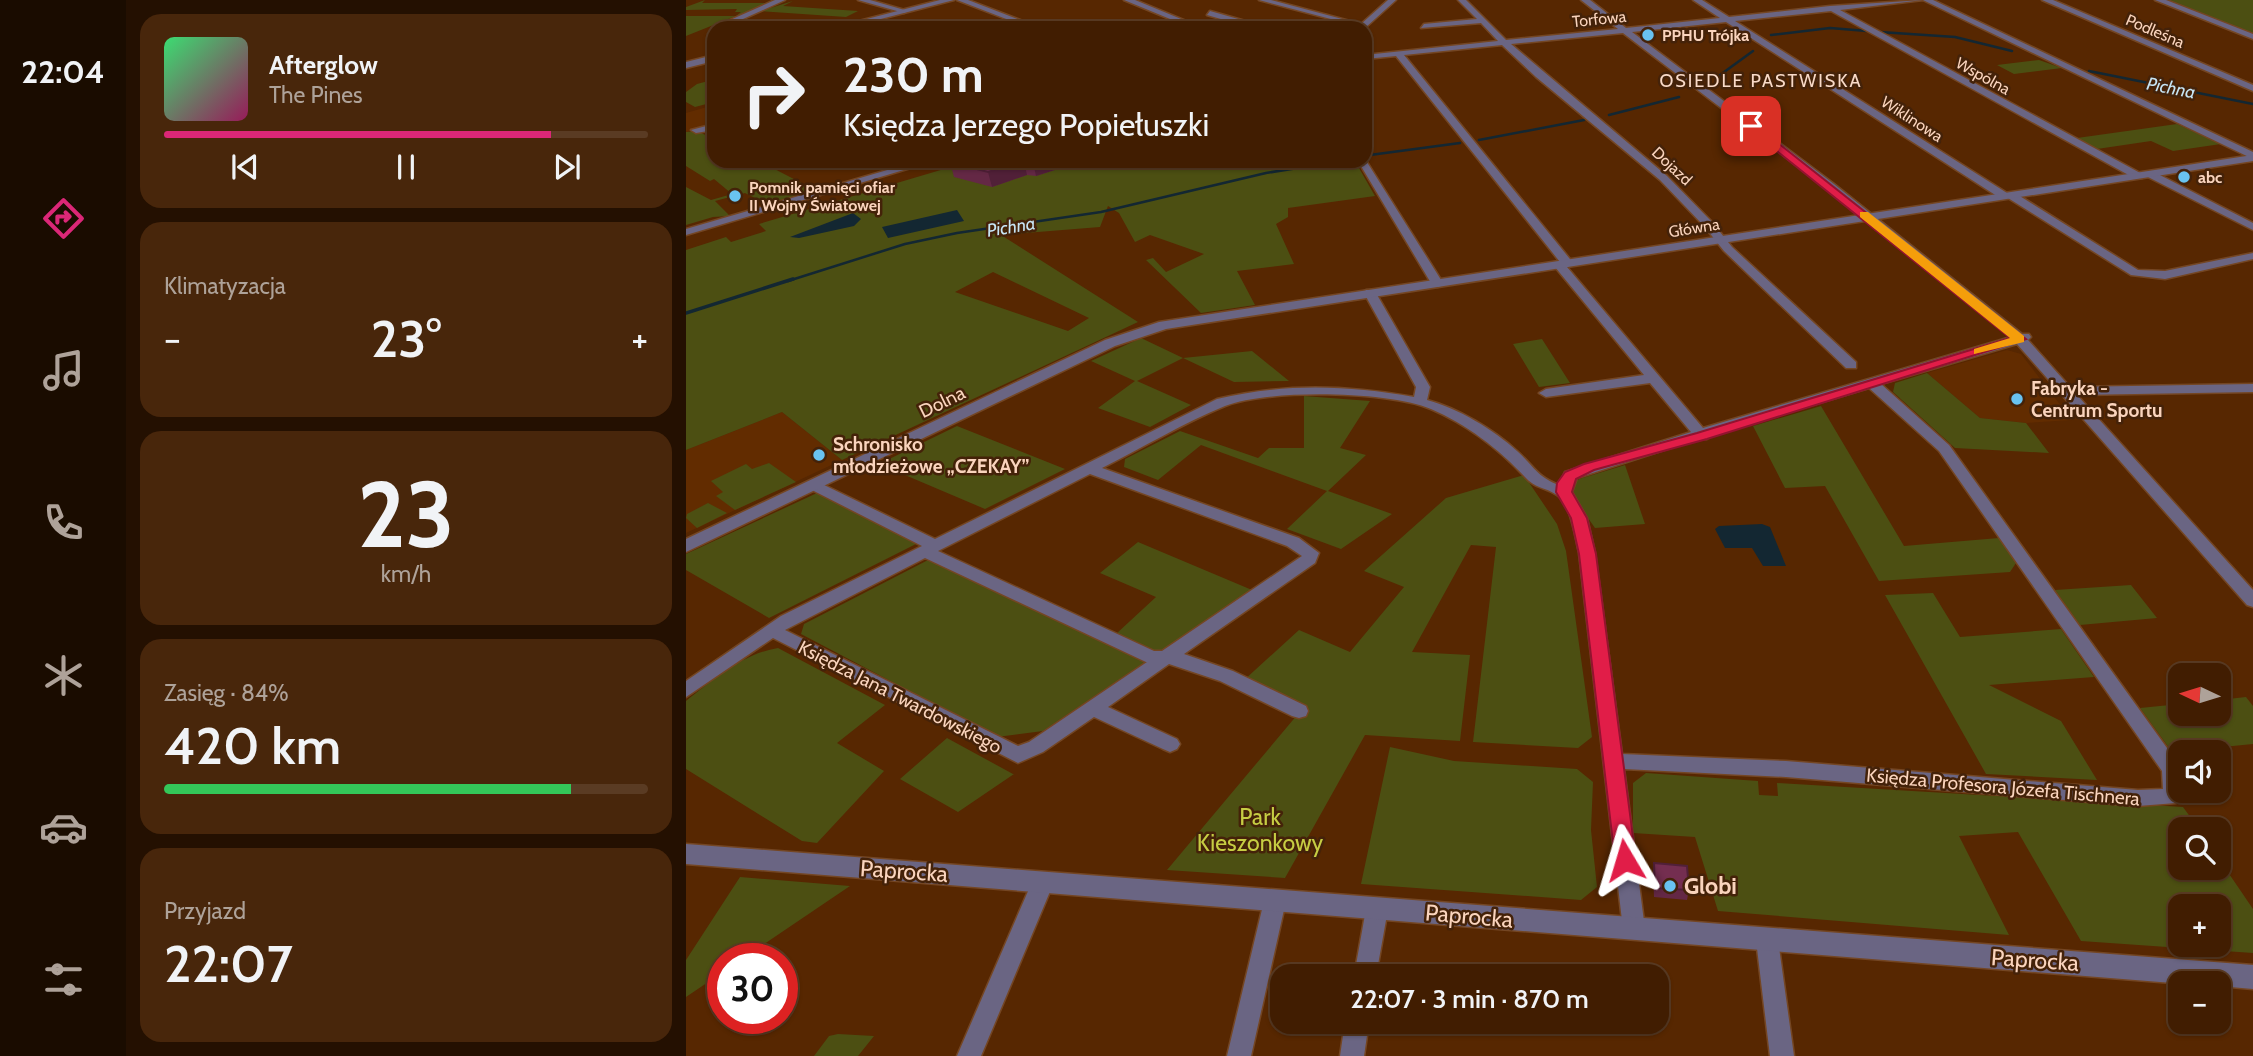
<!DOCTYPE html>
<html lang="pl">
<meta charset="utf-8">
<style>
:root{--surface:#411d01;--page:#48260b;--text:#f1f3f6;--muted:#aea299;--line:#5a3b23;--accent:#db2777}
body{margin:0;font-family:Cabin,sans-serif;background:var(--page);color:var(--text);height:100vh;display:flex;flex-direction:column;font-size:26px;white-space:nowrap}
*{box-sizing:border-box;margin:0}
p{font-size:23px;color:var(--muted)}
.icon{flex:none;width:38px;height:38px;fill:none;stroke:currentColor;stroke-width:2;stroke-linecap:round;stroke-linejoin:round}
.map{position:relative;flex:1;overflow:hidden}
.details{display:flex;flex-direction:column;gap:14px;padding:14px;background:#241001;width:560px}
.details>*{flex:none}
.guide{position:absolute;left:21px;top:21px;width:665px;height:147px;border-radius:21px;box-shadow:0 2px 5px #0004,0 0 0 2px var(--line);background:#411d01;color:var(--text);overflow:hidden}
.needle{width:46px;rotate:274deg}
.controls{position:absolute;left:1482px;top:663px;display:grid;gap:14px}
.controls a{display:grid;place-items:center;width:63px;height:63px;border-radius:14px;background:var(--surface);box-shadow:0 2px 5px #0004,0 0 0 2px var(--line);font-size:35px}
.speed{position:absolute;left:21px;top:943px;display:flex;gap:14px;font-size:35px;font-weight:700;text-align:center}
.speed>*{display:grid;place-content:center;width:91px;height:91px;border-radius:50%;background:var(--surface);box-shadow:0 2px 5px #0004,0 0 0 2px var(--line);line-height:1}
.speed .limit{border:10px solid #d22;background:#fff;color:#111}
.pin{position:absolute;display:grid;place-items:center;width:60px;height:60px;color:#fff;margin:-30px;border-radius:14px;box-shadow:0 4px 10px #0006}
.me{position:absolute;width:77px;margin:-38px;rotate:353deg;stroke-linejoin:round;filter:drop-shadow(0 0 5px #0008)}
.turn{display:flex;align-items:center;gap:24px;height:147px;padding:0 21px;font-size:32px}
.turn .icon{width:91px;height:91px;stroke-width:2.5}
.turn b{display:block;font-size:49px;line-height:60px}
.big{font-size:52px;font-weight:600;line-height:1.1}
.details .tile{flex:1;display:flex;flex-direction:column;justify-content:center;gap:10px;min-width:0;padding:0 24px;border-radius:21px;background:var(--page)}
.details .dial{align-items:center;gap:0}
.dial b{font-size:91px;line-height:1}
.song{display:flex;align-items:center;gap:21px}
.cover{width:84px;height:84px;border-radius:10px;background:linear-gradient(135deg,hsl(140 70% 55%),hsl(330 70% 35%))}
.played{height:7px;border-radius:4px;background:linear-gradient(90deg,var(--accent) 80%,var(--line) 80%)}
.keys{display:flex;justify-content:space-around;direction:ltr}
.heat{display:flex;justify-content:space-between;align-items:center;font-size:38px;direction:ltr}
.charge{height:10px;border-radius:5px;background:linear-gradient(90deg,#34c759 84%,var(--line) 0)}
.trip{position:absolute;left:584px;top:964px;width:399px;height:70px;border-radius:21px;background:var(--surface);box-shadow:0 2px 5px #0004,0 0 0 2px var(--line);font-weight:600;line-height:70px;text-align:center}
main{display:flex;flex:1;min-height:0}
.tabs{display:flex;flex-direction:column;width:126px;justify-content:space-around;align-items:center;background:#1a0c00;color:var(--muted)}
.tabs .icon{width:49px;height:49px}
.tabs .selected{color:var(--accent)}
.tabs b{font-size:32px;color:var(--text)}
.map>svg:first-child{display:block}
</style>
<main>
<nav class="tabs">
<b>22:04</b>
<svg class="icon selected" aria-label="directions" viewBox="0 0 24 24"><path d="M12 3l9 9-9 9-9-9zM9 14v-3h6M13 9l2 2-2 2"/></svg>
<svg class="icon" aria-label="music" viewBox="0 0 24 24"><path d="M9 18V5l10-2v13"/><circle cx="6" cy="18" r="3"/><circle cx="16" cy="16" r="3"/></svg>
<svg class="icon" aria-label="phone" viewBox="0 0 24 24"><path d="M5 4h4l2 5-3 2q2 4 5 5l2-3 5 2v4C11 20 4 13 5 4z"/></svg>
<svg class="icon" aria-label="climate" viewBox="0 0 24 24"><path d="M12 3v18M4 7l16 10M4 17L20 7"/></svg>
<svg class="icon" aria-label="car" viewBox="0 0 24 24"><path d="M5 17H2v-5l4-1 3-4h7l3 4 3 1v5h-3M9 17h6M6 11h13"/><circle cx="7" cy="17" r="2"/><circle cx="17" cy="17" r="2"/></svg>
<svg class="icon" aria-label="filters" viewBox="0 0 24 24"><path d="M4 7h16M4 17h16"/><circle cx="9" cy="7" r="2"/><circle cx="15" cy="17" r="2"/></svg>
</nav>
<section class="details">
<div class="tile">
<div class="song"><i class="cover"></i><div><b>Afterglow</b><p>The Pines</p></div></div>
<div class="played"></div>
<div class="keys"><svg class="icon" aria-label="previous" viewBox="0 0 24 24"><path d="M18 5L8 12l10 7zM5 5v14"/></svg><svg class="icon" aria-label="pause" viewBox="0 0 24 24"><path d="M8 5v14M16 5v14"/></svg><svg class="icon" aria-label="next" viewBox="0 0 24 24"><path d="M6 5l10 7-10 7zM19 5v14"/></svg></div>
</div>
<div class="tile"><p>Klimatyzacja</p>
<div class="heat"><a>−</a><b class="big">23°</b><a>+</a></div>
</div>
<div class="tile dial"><b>23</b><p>km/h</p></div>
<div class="tile"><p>Zasięg · 84%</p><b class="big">420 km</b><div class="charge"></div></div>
<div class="tile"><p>Przyjazd</p><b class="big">22:07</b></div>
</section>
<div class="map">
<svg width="1567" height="1056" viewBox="0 0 1567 1056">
<rect width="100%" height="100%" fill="#572701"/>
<path fill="#622c00" d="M28,105v19l-28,8v-19z
M1321,350l14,4 51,66 -46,3 -46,-5 -53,-45z
M96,412l60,48 -156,73v-83z"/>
<path fill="#4c4f12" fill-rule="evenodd" d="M19,0l-3,3h66l8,-3 -90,36v-20h50l5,-4h-6l2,-3 -51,1v-3z
M1478,0h89v34z
M107,1l-10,5 75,5 -12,6 -86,-6z
M1353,60l23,8 -48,6 -17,-9z
M26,80l2,22 -19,5 -9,-5v-10l11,-8z
M1491,124l44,20 -48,7 -22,-10 -54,8 -20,-11z
M11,131l17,8v22h45l56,29 -48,14 -22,-11 -30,8 15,15 -17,1 -27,8v-38l25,13 21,-6 -18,-15 -4,2 -24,-15v-34z
M285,161h384l20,35 -87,12v9l-12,7 18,40 -57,7 18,34 -54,8 -55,-53 7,-2 13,14 38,-18 -54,-19 -15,7 -16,-29 -11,-7 -8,21 -99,8 137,87 -296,138 -60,-48 -96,38v-200l40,-13 5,5 35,-11 -7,-7zM307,272l96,46 -21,13 -113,-39z
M455,338l42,20 69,-7 37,30 -55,1 -51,-24 -46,23 54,24 -41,22 -52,-19 37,-27 -44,-20z
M856,339l28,44 -31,4 -26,-43z
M1241,373l53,45 46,5 23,30 -94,-5 -62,-56 2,-9z
M618,396l66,5 -30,47 26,7 -38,36 64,23 -51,35 -54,-20 40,-38 -126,-46 -43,35 -34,-13 1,-8 55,-28 78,27 11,-10h35z
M1135,406l83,140 95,-8 17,25 -6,9 -131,9 -54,-95 -40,2 -32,-62z
M271,426l108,43 -80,40 -106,-45z
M83,463l27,19 -61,28 -19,-14 7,-4 -12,-11 35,-17 6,5z
M939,465l20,59 -50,4 -26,-37 7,-11z
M838,475l33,49 9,27 26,186 -14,11 -105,-6 23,-195 -25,-2 -59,107 58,3 -10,86 -95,-6 -80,143 -118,-8 136,-162 -60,-27 56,-51 51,22 54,-65 -40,-16 82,-73z
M131,493l101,50 -149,75 -83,-48v-16z
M22,503l19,10 -30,15 -11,-10 1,-4z
M452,542l114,48 -95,64 -41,-20 40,-37 -56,-24z
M244,559l218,101 -105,71 -46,6 -196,-103 3,-10z
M1445,585l26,33 -77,7 -25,-35z
M1247,593l27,44 101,-8 33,48 -105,8 72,36 36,59 -111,-6 -101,-179z
M92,648l107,57 -48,38 47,28 -67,72 -15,-2 -116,-72v-68c28,-22 56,-47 92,-53z
M1560,697l7,9v38l-81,8 -32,-44 40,-4v10h39v-14z
M261,738l66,36h1l-56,38 -58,-33z
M704,747l64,14 123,8 16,13 -2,48 6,57 -16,13 -220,-16z
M960,773l112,8 1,14 19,1 -1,-13 406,24 16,22 -19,1v38h39v-9l34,50v44l-172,-12 -63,-109 -59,4 50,99 -291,-24 -23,-74 -62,-4v-50zM1494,906h39v39h-39z
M54,877l110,9 -108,73h-19v13l-37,25v-37z
M152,1034l36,2 -16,20h-44l15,-20z"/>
<path fill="#132732" d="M271,210l7,11 -76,17 -6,-11z
M167,213l8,6 -7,7 -55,12 -9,-1z
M1076,524l8,3 16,39h-23l-11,-18h-27l-10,-19 4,-3z"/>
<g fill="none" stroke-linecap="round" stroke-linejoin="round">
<path stroke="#132732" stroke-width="2.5" d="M1194,32l75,5 57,14
M1085,35l59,-7 37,3
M1403,71l164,33
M1034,75l33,-24
M923,115l70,-18
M793,140l105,-20
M684,155l90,-12
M102,281l117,-37 52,-11 144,-21 165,-39 75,-12"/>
<path stroke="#132732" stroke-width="3.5" d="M0,313l107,-34"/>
<defs>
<path id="minor" d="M89,0h10l-62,28h-11z
M172,0h12l38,11 -4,2z
M271,0h11l73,28h-11z
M438,0h11l68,28h-11z
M573,0h12l90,24 27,-24h8l-31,28z
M772,0h8l40,40 112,-11 -37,-29h9l36,28 94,-10 -27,-18h9l27,17 101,-11 93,-6 -83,10 302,164v4h-8l-303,-167 -96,10 272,172h8l123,77 27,1 88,-18v6l-88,20 -34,-4 -123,-77h-8l-274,-176 -94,10 202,152 188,150h7l2,3 -3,3 42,47 183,-3v8l-176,3 176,195v17l-6,-2 -230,-261 -136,40 68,61 228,317 3,8v21h3l-7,12 -38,3 -352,-29 -162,-8 21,160 -3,7 -8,3 -8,-3 -3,-7 -44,-376c-4,-16 -8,-49 -22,-58 -12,-8 -23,-7 -32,-18 -26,-28 -59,-53 -94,-68 -43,-18 -163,-20 -206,-3 -42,17 -83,42 -123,62l197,70 20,15 -4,10 -131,91 49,17 73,35 2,5 -2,5 -7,2 -7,-2 -72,-35 -51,-17 -61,43 69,32 3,5 -3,5 -7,3 -7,-3 -69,-32 -51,35 -25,11 -245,-125 -87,59v-16l95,-65 141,-70 -112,-57 -3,-3 3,-3h10l115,56 282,-140c67,-16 130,-14 197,-2l2,-10 -52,-94 2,-3h8l2,3 54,94 -3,13c31,8 67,30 90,51 17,15 20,26 42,34l6,-13 126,-40 -41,-49 -104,14 -7,-4 7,-4 98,-14 -89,-108v-4l5,-1 -164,-206 -31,3v-4l133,-14 -17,-18 -60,5 3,-4 53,-5zM937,33l203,155 185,149 -308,91 -136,-161 7,-3 -170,-209 98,-10 34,32 124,103 44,46 20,25 122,117h10v-6l-124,-115 -20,-25 -45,-46 -156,-132zM1183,388l70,63 223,320 1,18 -25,1 -352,-29 -164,-7 -27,-201 -8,-35 -15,-26 5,-14 121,-39h9l2,-3zM404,474l197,72 15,10 -140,95h-8l-216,-100zM239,558l221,104h1l-118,80 -11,4 -233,-116z
M1237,0h10l320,152v7z
M1469,0h11l87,34v5z
M524,11l53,15 1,2h-12l-45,-13z
M28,124v6l-18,3 -5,-3z
M679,159l78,124 -2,3 -4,1 -6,-4 -73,-122h7z
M232,161h16l-248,74v-6z
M1460,172h8l99,51v7l-107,-54z
M357,873l8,2 3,7 -73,174h-24l75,-174 3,-7z
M589,891l8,3 3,7 -35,155h-24l37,-155 3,-7z
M691,899l8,3 3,7 -12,67h-22l12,-67 3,-7z
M1081,930l8,3 3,7 16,116h-24l-14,-116 3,-7z
M659,1022h24l-5,34h-24z"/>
<path id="tertiary" d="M254,0h14l-108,28h-14z
M1356,0h11l200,85v6z
M28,55v6l-28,7v-6z
M1567,155v6l-1087,168 -51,17 -429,206v-13l419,-199 54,-18z
M0,844l1567,121v24l-34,-3v-2h-34l-1499,-120z"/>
</defs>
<use href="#minor" stroke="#744623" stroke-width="3"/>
<use href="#tertiary" stroke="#744623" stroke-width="3"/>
<use href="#minor" fill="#6a6583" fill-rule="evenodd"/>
<use href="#tertiary" fill="#6a6583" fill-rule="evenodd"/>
</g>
<path fill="#642845" d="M268,161h112l1,5 -31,10 -9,-1 -35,12 -38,-10 -4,-15z
M968,863l35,27 -2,10 -33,-3 -1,-25z"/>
<path fill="#512038" d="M338,161l3,14 -35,12 -4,-15z
M349,161h31l1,5 -31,10 -3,-14z"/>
<path fill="#742e50" stroke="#512038" stroke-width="2" d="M268,161h69l-35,11 -38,-10z
M968,863l33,3 2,24 -34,-2z"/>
<path fill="#e11d48" stroke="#92132f" stroke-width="2" d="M1062,124h6l272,215 -319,100 -113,31 -18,9 -4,13 15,26 9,36 40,306 -3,6 -8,3 -7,-3 -3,-6 -36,-306 -8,-36 -15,-26 1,-9 8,-11 19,-8 113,-31 313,-95 -262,-210z"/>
<path fill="#f59e0b" d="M1174,212h8l156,124v6l-50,12v-5l36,-11 -150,-121z"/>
<g fill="#69c3f1" stroke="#442209" stroke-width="2.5">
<circle cx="962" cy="35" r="7"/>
<circle cx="1498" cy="177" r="7"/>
<circle cx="49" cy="196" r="7"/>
<circle cx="1331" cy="399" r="7"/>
<circle cx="133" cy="455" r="7"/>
<circle cx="984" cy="886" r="7"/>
</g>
<g text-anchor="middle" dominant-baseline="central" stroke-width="5" stroke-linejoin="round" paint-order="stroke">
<g font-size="16" fill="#fad4bd" stroke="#442209">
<text transform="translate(913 19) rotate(-6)">Torfowa</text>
<text transform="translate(1469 31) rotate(23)">Podleśna</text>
<text transform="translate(1297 76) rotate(29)">Wspólna</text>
<text transform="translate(1226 119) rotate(33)">Wiklinowa</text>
<text transform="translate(986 166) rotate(43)">Dojazd</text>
<text transform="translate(1008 228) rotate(-9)">Główna</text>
</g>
<g font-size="16" font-weight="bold" fill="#fad4bd" stroke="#442209" text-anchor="start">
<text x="976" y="35">PPHU Trójka</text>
<text x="1512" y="177">abc</text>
<text x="63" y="187">Pomnik pamięci ofiar<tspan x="63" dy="18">II Wojny Światowej</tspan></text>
</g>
<g font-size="18" letter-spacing="2" fill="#f9dac8" stroke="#442209">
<text x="1075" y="81">OSIEDLE PASTWISKA</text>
</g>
<g font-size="18" font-style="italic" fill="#c7e5f5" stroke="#442209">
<text transform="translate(1485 88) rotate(11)">Pichna</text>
<text transform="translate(325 227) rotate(-9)">Pichna</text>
</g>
<g font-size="19" font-weight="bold" fill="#fad4bd" stroke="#442209" text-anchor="start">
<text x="1345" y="388">Fabryka -<tspan x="1345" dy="22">Centrum Sportu</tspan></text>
<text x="147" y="444">Schronisko<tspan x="147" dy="22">młodzieżowe „CZEKAY”</tspan></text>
</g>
<g font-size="19" fill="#fad4bd" stroke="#442209">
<text transform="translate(256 402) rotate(-26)">Dolna</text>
<text transform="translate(214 697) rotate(27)">Księdza Jana Twardowskiego</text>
<text transform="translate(1317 787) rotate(5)">Księdza Profesora Józefa Tischnera</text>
</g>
<g font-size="23" fill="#c6cd43" stroke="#442209">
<text x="574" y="817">Park<tspan x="574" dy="26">Kieszonkowy</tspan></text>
</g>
<g font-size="23" fill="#fad4bd" stroke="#442209">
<text transform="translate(218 871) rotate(4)">Paprocka</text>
<text transform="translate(783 916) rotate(5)">Paprocka</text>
<text transform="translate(1349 960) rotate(4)">Paprocka</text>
</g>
<g font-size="23" font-weight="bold" fill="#fad4bd" stroke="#442209" text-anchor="start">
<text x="998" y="886">Globi</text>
</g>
</g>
</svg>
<div class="controls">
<a><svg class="needle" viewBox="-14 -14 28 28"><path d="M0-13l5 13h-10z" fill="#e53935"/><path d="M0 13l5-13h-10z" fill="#aea299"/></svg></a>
<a><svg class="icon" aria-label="sound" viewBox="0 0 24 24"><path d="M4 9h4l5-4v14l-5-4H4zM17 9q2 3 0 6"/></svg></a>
<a><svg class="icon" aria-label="search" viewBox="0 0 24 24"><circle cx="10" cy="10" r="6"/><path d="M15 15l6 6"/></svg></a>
<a>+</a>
<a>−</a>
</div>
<div class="speed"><div class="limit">30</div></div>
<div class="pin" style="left:1065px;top:126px;background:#d93025"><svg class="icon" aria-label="arrive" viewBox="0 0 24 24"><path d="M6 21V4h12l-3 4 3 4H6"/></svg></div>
<svg class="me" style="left:939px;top:860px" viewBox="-20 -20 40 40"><path d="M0-17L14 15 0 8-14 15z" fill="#e11d48" stroke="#fff" stroke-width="4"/></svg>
<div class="trip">22:07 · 3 min · 870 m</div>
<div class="guide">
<div class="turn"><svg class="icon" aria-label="right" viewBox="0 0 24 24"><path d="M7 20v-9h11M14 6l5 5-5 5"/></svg><div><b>230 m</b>Księdza Jerzego Popiełuszki</div></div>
</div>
</div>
</main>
